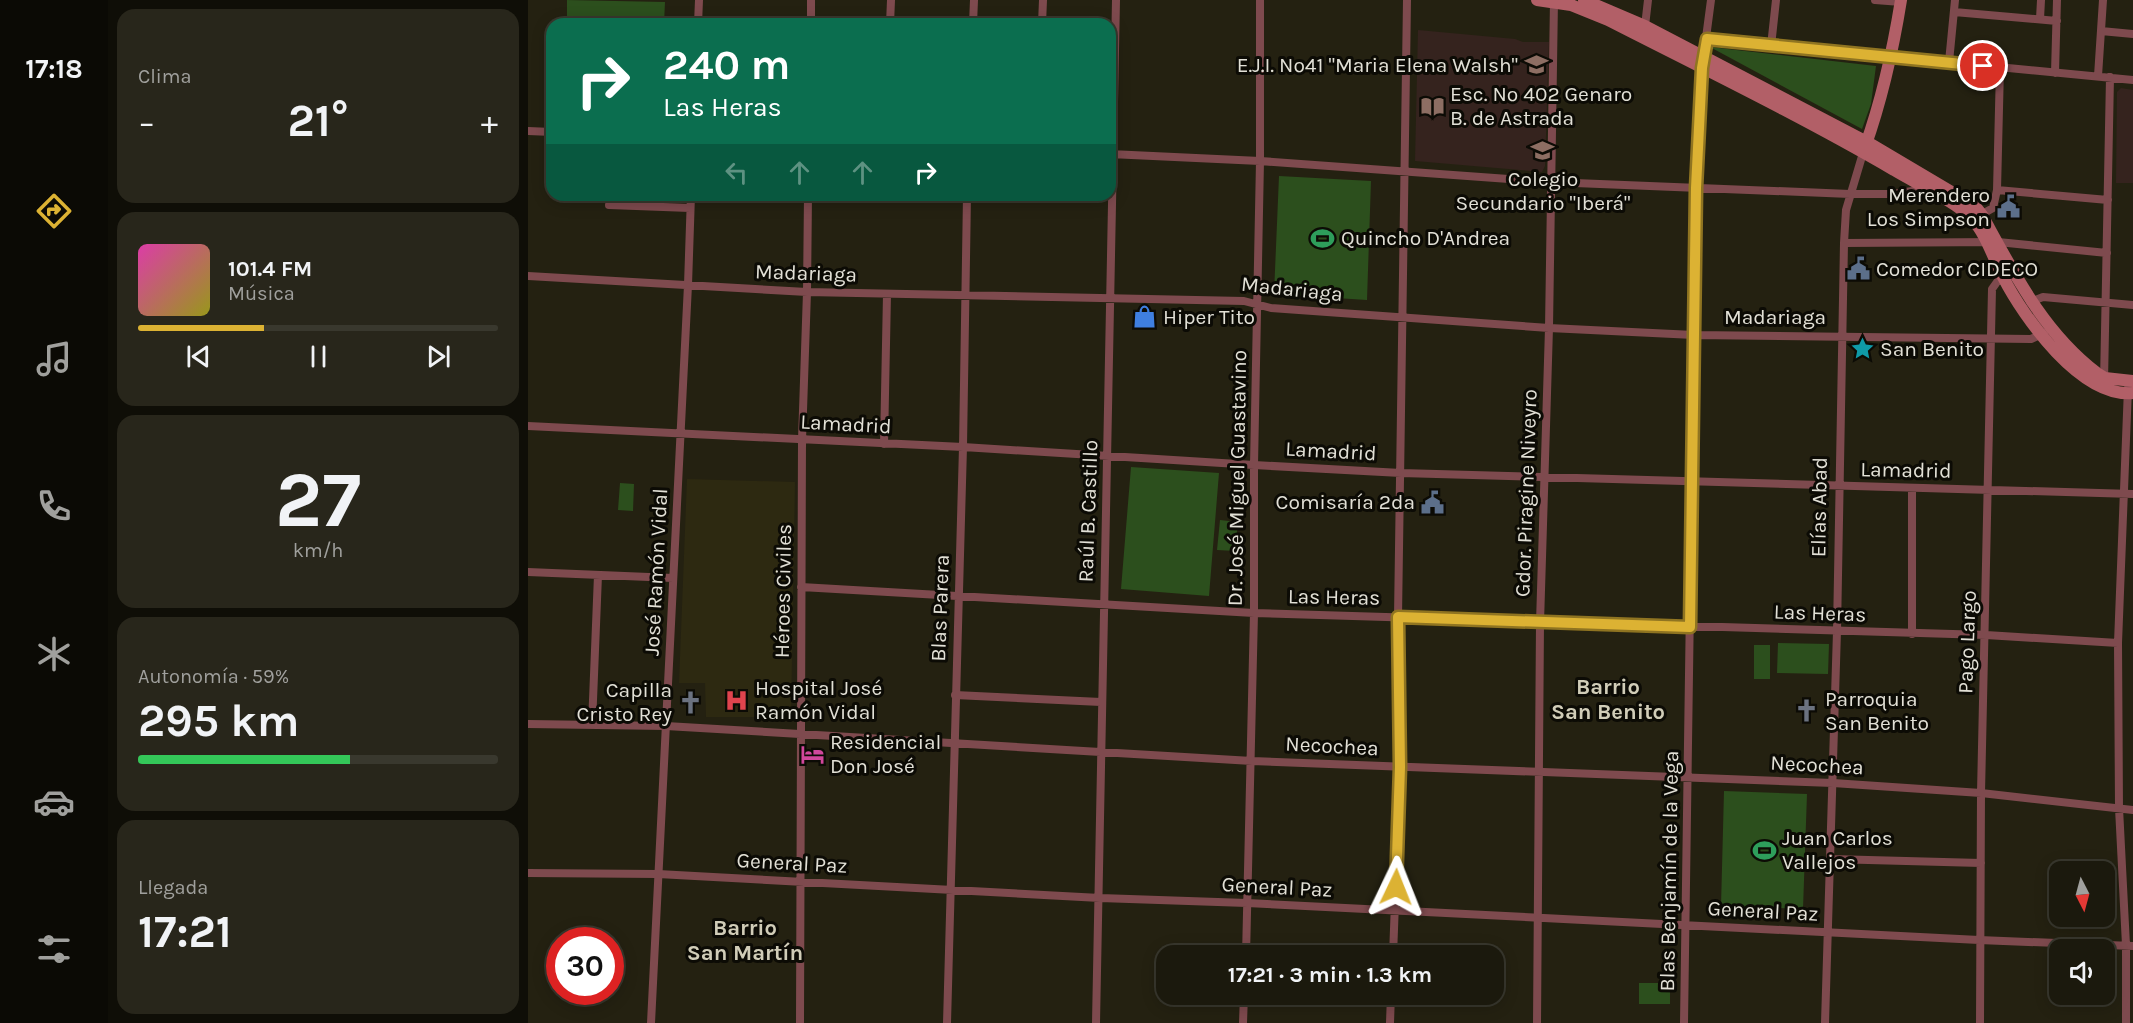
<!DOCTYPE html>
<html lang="es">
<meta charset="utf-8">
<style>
:root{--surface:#1b190d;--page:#28261b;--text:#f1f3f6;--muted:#a0a09d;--line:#39382e;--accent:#dcb233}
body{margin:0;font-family:Karla,sans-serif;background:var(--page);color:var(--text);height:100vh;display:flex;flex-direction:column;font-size:22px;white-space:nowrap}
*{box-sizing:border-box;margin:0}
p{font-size:20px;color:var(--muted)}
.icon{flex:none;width:33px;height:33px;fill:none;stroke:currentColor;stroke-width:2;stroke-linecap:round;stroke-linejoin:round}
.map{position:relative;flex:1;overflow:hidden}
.side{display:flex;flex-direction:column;gap:9px;padding:9px;background:#0f0e07;width:420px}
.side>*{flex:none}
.top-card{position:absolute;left:18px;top:18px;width:570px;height:183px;border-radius:18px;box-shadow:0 3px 15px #0003,0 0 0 2px var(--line);background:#0b6e4f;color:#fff;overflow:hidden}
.needle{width:39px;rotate:174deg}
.tools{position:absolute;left:1521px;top:861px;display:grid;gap:12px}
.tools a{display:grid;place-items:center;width:66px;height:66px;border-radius:12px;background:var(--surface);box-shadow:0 3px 15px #0003,0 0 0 2px var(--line);font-size:30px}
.speed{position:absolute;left:18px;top:927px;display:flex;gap:12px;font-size:30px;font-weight:700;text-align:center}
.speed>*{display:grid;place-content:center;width:78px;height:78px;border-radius:50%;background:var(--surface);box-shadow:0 3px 15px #0003,0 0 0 2px var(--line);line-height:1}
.speed .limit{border:9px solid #d22;background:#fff;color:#111}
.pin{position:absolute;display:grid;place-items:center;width:51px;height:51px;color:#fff;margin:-26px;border:3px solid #fff;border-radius:50%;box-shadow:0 2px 6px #0007}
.me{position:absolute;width:66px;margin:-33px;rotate:2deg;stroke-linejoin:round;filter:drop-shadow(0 0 4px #0008)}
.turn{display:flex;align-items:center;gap:21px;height:126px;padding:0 18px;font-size:27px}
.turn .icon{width:78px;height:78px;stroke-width:2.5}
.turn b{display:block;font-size:42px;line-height:51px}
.lanes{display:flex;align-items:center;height:57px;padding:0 18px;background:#0003;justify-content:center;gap:30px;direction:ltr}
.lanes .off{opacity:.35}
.big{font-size:45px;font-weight:700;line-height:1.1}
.side .widget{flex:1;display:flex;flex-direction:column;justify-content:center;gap:9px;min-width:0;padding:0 21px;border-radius:18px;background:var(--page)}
.side .dial{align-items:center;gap:0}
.dial b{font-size:78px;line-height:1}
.song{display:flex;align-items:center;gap:18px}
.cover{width:72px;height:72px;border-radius:9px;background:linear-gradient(135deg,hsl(320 70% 55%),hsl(60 70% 35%))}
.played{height:6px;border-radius:3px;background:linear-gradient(90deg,var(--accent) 35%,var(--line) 35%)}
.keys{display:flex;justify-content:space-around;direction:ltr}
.heat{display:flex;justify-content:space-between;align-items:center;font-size:33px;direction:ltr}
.charge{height:9px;border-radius:4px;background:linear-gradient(90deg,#34c759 59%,var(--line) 0)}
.trip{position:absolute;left:628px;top:945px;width:348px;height:60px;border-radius:18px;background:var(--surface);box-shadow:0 3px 15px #0003,0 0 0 2px var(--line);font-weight:700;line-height:60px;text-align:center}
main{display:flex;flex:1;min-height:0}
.tab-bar{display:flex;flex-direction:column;width:108px;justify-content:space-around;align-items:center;background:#0b0a05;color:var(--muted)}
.tab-bar .icon{width:42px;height:42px}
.tab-bar .active{color:var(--accent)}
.tab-bar b{font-size:27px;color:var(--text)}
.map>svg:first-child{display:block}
</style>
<main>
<nav class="tab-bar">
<b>17:18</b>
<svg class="icon active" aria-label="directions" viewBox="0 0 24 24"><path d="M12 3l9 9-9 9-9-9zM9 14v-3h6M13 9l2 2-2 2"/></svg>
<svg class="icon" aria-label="music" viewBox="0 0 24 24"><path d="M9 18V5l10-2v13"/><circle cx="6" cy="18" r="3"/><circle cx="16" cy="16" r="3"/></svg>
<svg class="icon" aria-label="phone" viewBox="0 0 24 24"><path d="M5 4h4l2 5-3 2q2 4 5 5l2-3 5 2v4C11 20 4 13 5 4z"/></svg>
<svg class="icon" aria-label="climate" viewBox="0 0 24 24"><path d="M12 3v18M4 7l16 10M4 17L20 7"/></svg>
<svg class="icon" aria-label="car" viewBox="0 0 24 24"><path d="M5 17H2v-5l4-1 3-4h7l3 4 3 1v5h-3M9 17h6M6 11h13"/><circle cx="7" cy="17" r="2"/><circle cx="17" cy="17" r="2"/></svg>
<svg class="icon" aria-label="filters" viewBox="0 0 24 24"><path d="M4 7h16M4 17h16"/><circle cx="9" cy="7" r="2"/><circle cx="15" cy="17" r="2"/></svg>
</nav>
<section class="side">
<div class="widget"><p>Clima</p>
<div class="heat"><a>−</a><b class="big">21°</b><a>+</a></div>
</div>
<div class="widget">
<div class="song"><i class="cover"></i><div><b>101.4 FM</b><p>Música</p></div></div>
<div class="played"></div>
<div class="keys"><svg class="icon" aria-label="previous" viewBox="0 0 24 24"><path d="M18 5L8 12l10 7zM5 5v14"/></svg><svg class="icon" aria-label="pause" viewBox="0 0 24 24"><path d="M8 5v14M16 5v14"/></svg><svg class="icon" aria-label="next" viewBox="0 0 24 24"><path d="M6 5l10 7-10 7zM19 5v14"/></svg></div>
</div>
<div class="widget dial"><b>27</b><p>km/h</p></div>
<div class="widget"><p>Autonomía · 59%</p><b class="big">295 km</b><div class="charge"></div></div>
<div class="widget"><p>Llegada</p><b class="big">17:21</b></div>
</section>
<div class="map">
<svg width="1605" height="1023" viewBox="0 0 1605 1023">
<rect width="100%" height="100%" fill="#242111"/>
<path fill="#2d2911" d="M159,479l108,3 -4,235h-85l-1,-34h-26z"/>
<path fill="#35231e" d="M890,30l97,9 8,3h26l-4,124 -3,6 -127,-11z
M1593,88l12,2v93h-17l1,-91z"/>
<path fill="#2c4f1d" d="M39,0l98,2 -1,22h-97z
M1182,47l166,19 -5,38 -9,25z
M751,176l92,5 -4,119 -93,-6z
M603,467l88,6 -10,123 -88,-7z
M92,483l14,1 -1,27 -15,-1z
M692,520l18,2 -3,29 -18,-1z
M1250,643l51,1 -1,30 -51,-1z
M1226,645h16v34h-16z
M1196,791l83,3 -4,115 -82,-3z
M1111,983h31v21h-31z"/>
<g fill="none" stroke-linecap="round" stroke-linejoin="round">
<path stroke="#7e4a4e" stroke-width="8" d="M1347,0l26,2
M1426,12l103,9
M1512,19l1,-19
M170,24l1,-24
M283,24v-24
M362,24l1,-24
M445,24l1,-24
M514,24l1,-24
M1117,26l3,-26
M1573,31l32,3
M1179,39l426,41
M1243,46l5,-46
M1421,62l6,-62
M1527,73l2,-73
M1570,76l5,-76
M0,131l24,1
M582,154l150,7 290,21 300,12h42l34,-5
M1469,190l111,10
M81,205l81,3
M1449,217l16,-9 4,-18 3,-122
M1316,243l154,-1 109,11
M0,276l279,16 437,9 27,7 278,20 145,7 337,4 13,-6
M1502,302l13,-5 90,8
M1576,382l6,-305
M0,426l435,21 291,18 147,8 732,21
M356,444l3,-150
M0,572l145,6
M273,587l453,26 732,22 132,8
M1384,634v-146
M427,695l146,7
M0,724l138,2 586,35 581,22 148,10 152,17
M64,725l6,-150
M1303,859l150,4
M0,873l130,1 442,24 147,5 732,37 154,6
M718,956l8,-343v-148l6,-304v-161
M865,956l7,-189 -2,-150 9,-617
M123,1023l37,-738 3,-90
M272,1023l2,-583 5,-148 1,-97
M419,1023l16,-576 4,-252
M568,1023l20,-1023
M715,1023l1,-29
M862,1023l1,-29
M1009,1023l3,-400 9,-295 5,-328
M1156,1023l12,-836 6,-119 9,-68
M1297,1023l12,-392 7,-388 2,-33 17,-57
M1452,1023l1,-230 11,-504 5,-7 11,-6
M1598,1023v-78l-7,-137 -1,-165 10,-255"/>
<path stroke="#b25f67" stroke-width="12" d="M1009,0l34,5 37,15c96,49 193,96 286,150 21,13 61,31 77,48 15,15 22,40 32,59 21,41 78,121 130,116
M1056,0l61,26 222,116 108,64 7,9c32,58 61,117 115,158l8,5 28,3
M1337,147c17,-48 28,-97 36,-147"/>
</g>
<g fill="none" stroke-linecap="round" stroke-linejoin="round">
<defs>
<path id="route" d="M868,887l4,-120 -2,-150 292,10 6,-439 6,-120 5,-29 276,27"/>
</defs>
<use href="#route" stroke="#8f7421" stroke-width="15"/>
<use href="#route" stroke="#dcb233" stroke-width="10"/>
</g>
<defs>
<symbol id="school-bare" viewBox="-9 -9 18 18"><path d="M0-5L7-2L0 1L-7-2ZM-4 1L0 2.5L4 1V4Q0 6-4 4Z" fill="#8d6e63" stroke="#0c0b05" stroke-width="2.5" paint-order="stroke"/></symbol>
<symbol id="library-bare" viewBox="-9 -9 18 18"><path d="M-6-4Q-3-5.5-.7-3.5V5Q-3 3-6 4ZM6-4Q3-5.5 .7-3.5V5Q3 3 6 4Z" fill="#8d6e63" stroke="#0c0b05" stroke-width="2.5" paint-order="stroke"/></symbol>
<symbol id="civic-bare" viewBox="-9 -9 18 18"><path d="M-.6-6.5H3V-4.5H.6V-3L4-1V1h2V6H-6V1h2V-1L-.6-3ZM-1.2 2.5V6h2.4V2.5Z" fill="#5c6f8a" stroke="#0c0b05" stroke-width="2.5" paint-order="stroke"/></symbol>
<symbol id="stadium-bare" viewBox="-9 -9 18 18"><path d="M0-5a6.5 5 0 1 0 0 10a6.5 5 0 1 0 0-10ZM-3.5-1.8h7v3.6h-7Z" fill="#2e9e5b" stroke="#0c0b05" stroke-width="2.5" paint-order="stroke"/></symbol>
<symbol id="shop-bare" viewBox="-9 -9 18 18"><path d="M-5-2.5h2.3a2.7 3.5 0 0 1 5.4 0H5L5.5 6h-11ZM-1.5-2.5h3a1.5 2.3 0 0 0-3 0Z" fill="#3f7fe0" stroke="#0c0b05" stroke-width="2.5" paint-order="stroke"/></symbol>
<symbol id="sight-bare" viewBox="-9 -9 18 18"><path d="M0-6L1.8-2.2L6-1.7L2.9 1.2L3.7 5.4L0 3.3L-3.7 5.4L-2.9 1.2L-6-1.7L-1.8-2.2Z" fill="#0f9aa8" stroke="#0c0b05" stroke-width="2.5" paint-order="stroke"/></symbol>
<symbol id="hospital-bare" viewBox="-9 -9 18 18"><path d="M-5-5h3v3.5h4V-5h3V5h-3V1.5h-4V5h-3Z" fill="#e0444e" stroke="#0c0b05" stroke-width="2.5" paint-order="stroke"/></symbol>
<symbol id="church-bare" viewBox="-9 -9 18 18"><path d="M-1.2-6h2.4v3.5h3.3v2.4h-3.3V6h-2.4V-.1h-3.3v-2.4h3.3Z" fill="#6b7280" stroke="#0c0b05" stroke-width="2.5" paint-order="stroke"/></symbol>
<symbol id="hotel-bare" viewBox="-9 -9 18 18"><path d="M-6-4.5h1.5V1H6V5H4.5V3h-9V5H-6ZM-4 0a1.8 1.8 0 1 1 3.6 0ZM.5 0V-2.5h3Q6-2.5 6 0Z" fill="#d1479c" stroke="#0c0b05" stroke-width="2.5" paint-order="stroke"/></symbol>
</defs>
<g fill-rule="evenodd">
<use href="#school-bare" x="992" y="48" width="33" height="33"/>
<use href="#library-bare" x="888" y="90" width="33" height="33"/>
<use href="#school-bare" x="998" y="134" width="33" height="33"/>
<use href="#civic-bare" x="1464" y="190" width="33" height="33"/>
<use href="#stadium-bare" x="778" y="222" width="33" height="33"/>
<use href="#civic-bare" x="1314" y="252" width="33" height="33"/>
<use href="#shop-bare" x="600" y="300" width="33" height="33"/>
<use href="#sight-bare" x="1318" y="332" width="33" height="33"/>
<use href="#civic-bare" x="888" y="486" width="33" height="33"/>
<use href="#hospital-bare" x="192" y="684" width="33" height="33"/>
<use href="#church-bare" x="146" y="686" width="33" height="33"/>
<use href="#church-bare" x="1262" y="694" width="33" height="33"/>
<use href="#hotel-bare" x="268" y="738" width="33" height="33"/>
<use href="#stadium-bare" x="1220" y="834" width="33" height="33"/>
</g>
<g text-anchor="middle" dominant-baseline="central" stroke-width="6" stroke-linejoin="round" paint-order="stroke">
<g font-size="21" fill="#e2e0d6" stroke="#0c0b05" text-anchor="start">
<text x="990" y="65" text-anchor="end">E.J.I. Nº41 "Maria Elena Walsh"</text>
<text x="922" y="94">Esc. Nº 402 Genaro<tspan x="922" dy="24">B. de Astrada</tspan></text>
<text x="1015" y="179" text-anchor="middle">Colegio<tspan x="1015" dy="24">Secundario "Iberá"</tspan></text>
<text x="1462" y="195" text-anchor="end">Merendero<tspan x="1462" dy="24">Los Simpson</tspan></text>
<text x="813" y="238">Quincho D'Andrea</text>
<text x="1348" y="269">Comedor CIDECO</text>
<text x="635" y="317">Hiper Tito</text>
<text x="1352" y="349">San Benito</text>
<text x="887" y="502" text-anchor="end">Comisaría 2da</text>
<text x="227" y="688">Hospital José<tspan x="227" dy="24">Ramón Vidal</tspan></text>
<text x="144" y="690" text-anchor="end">Capilla<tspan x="144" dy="24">Cristo Rey</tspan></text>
<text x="1297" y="699">Parroquia<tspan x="1297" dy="24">San Benito</tspan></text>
<text x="302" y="742">Residencial<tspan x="302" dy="24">Don José</tspan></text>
<text x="1254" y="838">Juan Carlos<tspan x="1254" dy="24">Vallejos</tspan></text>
</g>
<g font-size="21" fill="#e2e0d6" stroke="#0c0b05">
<text transform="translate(278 273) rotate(2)">Madariaga</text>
<text transform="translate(764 289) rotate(6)">Madariaga</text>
<text x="1247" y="317">Madariaga</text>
<text transform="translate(318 424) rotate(3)">Lamadrid</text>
<text transform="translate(803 451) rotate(3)">Lamadrid</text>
<text transform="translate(1378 470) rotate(1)">Lamadrid</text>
<text transform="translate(709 478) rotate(-89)">Dr. José Miguel Guastavino</text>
<text transform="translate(998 493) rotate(-88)">Gdor. Piragine Niveyro</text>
<text transform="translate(1291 507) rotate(-89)">Elías Abad</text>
<text transform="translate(560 511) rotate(-88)">Raúl B. Castillo</text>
<text transform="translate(128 572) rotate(-87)">José Ramón Vidal</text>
<text transform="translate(255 591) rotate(-89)">Héroes Civiles</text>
<text transform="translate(806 597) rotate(1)">Las Heras</text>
<text transform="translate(412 608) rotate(-88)">Blas Parera</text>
<text transform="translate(1292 613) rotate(2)">Las Heras</text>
<text transform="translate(1439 642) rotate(-88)">Pago Largo</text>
<text transform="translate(804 746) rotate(3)">Necochea</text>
<text transform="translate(1289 765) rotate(3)">Necochea</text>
<text transform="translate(264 863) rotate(3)">General Paz</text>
<text transform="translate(1141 871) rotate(-89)">Blas Benjamín de la Vega</text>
<text transform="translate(749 887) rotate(3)">General Paz</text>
<text transform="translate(1235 911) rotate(3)">General Paz</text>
</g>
<g font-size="22" font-weight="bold" fill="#d1cdb8" stroke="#0c0b05">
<text x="1080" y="687">Barrio<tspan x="1080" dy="25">San Benito</tspan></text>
<text x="217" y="928">Barrio<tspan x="217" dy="25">San Martín</tspan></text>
</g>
</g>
</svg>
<div class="tools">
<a><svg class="needle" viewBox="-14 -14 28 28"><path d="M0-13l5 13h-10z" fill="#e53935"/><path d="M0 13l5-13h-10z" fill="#a0a09d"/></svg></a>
<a><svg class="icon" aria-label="sound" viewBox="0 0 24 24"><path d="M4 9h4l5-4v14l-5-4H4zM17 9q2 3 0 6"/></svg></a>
</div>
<div class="speed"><div class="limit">30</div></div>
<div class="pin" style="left:1455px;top:66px;background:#d93025"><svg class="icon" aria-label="arrive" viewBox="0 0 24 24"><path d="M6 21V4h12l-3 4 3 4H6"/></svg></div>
<svg class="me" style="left:868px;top:887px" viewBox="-20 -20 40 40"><path d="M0-17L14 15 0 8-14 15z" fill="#dcb233" stroke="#fff" stroke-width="4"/></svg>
<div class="trip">17:21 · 3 min · 1.3 km</div>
<div class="top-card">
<div class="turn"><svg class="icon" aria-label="right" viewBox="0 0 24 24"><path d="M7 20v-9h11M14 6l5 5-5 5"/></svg><div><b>240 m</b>Las Heras</div></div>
<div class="lanes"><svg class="icon off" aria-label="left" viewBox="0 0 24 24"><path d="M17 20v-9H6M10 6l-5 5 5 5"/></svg><svg class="icon off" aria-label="ahead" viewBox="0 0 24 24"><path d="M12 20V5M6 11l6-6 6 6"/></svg><svg class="icon off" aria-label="ahead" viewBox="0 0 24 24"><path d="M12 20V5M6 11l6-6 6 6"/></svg><svg class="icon" aria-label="right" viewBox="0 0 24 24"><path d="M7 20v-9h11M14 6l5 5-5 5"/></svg></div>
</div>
</div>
</main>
